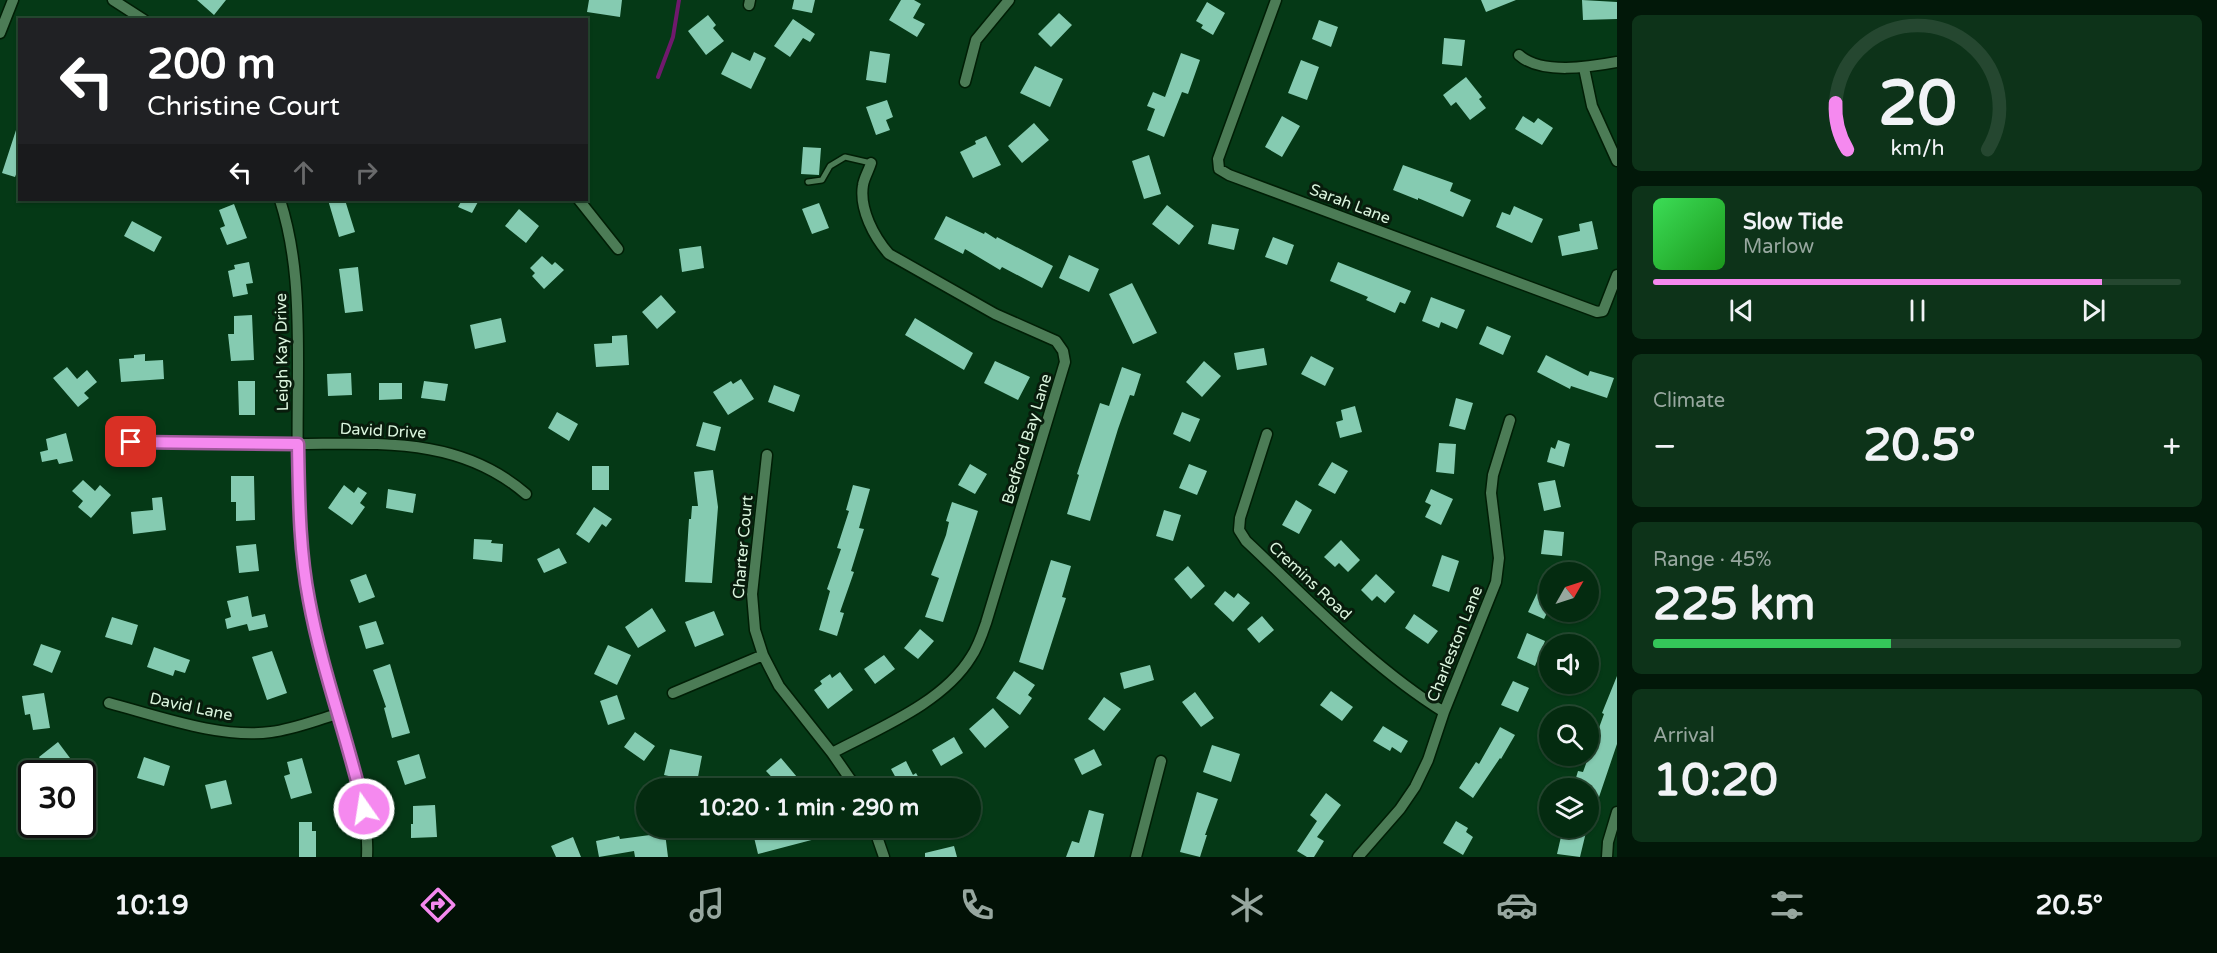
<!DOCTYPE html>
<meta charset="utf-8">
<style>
:root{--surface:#042b10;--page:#0d3319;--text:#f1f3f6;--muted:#97a79f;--line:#254730;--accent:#f589ef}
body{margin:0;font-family:"Varela Round",sans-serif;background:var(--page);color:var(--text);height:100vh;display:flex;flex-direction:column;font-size:22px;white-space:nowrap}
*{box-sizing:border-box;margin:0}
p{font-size:20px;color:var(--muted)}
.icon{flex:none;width:33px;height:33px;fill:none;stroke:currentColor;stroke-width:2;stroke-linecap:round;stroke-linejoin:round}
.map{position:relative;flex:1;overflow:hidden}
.panel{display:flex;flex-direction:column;gap:15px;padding:15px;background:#021809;width:600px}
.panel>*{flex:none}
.guide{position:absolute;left:18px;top:18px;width:570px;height:183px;border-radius:0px;box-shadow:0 2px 4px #0004,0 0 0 2px var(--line);background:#202124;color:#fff;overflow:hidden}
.needle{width:39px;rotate:51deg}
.buttons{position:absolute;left:1539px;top:562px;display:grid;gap:12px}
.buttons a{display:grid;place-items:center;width:60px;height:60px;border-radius:50%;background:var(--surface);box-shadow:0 2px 4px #0004,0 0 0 2px var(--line);font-size:30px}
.speed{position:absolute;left:18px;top:760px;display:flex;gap:12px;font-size:30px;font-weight:700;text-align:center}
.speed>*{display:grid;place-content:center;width:78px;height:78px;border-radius:50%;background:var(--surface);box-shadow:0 2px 4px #0004,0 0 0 2px var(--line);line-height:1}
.speed .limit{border:3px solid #111;border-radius:9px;background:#fff;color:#111}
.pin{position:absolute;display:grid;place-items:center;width:51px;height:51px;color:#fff;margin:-26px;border-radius:12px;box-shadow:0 3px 9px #0006}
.me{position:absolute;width:66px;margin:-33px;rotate:347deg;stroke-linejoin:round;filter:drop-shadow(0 0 4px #0008)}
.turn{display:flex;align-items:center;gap:21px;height:126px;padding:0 30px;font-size:27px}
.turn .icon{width:78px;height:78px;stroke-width:2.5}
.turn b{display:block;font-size:42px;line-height:51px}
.lanes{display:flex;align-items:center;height:57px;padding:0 30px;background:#0003;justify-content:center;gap:30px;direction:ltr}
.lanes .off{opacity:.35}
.big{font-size:45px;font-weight:700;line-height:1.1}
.panel .card{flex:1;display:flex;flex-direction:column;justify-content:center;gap:9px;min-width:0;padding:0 21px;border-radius:9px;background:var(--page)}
.panel .dial{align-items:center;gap:0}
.dial svg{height:156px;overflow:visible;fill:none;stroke:var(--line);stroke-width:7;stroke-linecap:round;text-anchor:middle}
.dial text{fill:var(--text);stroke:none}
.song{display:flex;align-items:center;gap:18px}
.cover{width:72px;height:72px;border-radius:9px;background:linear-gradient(135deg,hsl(130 70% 55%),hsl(120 70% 35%))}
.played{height:6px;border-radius:3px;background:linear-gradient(90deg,var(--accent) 85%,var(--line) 85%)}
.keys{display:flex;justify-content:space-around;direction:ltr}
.heat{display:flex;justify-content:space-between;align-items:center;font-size:33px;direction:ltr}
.charge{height:9px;border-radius:4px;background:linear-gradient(90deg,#34c759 45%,var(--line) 0)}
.trip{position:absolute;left:636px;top:778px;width:345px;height:60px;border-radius:30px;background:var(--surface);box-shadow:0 2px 4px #0004,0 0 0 2px var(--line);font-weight:700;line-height:60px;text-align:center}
.tab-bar{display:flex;height:96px;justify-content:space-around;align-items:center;background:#021106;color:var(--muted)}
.tab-bar .icon{width:42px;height:42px}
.tab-bar .on{color:var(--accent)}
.tab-bar b{font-size:27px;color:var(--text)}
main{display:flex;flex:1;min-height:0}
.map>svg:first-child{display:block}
</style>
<main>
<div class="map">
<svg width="1617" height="857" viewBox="0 0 1617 857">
<rect width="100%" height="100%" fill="#053916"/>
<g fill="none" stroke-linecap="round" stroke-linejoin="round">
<path stroke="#70196d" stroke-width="4" d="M658,77l15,-40 6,-37"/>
</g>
<path fill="#85cbb1" d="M197,0h29l-12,15z
M589,0h33l-2,17 -33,-5z
M794,0h21l-3,13 -20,-4z
M901,0h13l7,4 -8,14 12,6 -8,13 -28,-17z
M1481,0h35l-30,12z
M1582,0l35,2v17l-34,1z
M1207,2l18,11 -12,22 -12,-7 2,-3 -7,-4z
M1059,13l13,12 -21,22 -13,-13z
M708,15l8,10 -3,3 11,13 -18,14 -18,-24z
M793,19l22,15 -5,8 -7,-4 -13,19 -16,-11z
M1319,20l19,7 -7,20 -19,-8z
M1444,38l21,2 -3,26 -20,-2z
M870,51l20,3 -4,29 -20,-3z
M732,52l18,9 4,-9 12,6 -15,31 -30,-15z
M1181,53l19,7 -12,34 -6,-2 -18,45 -17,-7 8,-21 -8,-3 6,-14 12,5z
M1301,60l18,7 -12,33 -19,-7z
M1035,66l28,13 -13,28 -30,-14z
M1466,77l16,20 -3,2 7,9 -16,12 -14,-18 -5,4 -8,-11z
M887,100l6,17 -7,3 4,10 -14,5 -10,-28z
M1282,116l18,10 -18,31 -17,-10z
M1523,116l11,7 4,-5 15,10 -11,17 -27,-16z
M1034,123l15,17 -27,23 -14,-17z
M18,124l2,49 -3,-1 -2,5 -13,-4z
M986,136l15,29 -28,13 -13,-26 16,-8 -1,-3z
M803,147l18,1 -2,27 -18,-1z
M1149,155l12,39 -17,5 -12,-38z
M1403,165l50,18 -3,8 21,9 -8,17 -45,-19v2l-25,-10z
M328,200h17l10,32 -16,5z
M462,200h17l-7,13 -14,-6z
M819,203l10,25 -17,6 -10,-25z
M234,204l13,34 -20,7 -7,-17 5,-2 -6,-16z
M1167,205l27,21 -15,19 -27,-21z
M1514,206l29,13 -11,24 -36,-16 6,-15 8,3z
M519,209l20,17 -13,17 -21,-17z
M946,216l38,18 1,-2 11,7 1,-2 56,29 -11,22 -40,-21 -2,3 -35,-21 -2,5 -29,-15z
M132,221l30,16 -8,15 -30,-16z
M1592,221l6,28 -36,7 -4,-20 22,-5 -1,-7z
M1212,224l27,5 -5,21 -26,-6z
M1273,237l21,8 -7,20 -22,-8z
M701,246l3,22 -22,4 -3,-23z
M1069,255l30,14 -10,23 -30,-14z
M542,256l10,9 3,-3 9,8 -20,19 -12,-13 3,-3 -5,-5z
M249,262l4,21 -7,1 2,10 -15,3 -5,-26 7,-2 -1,-4z
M1338,262l73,29 -6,13 -5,-2 -5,11 -29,-13 2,-3 -38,-16z
M358,267l5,44 -18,2 -6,-44z
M1132,283l25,50 -24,11 -24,-50z
M661,295l15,17 -19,17 -15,-17z
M1431,297l34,13 -8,19 -16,-7 -2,6 -17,-7z
M252,315l2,45 -23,1 -3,-27h6v-18z
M501,318l5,24 -31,7 -5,-24z
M915,318l58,35 -9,17 -59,-35z
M1487,326l24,10 -8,19 -24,-11z
M627,335l2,30 -33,2 -2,-23 18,-1v-7z
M1264,348l3,17 -30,5 -3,-17z
M145,354v7l18,-1 1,19 -43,3 -2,-23 15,-1v-3z
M1546,355l42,21 2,-5 24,7 -7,20 -36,-12 -1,3 -33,-17z
M1311,356l23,12 -9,18 -24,-12z
M995,361l35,16 -12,23 -34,-17z
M1204,361l17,15 -19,21 -16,-15z
M67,367l10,12 10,-9 10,12 -13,11 5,5 -11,9 -25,-29z
M1122,367l19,7 -7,22 -4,-1 -12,34 -28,92 -23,-7 12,-39 -2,-1 23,-71 9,3z
M351,373l1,22 -24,1 -1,-22z
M741,379l13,20 -26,16 -15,-23 18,-11 2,3z
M238,381h17v34h-16z
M424,381l24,3 -3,17 -24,-3z
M379,383h23v16l-23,1z
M774,385l26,10 -6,17 -26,-10z
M1456,398l17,5 -8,27 -16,-4z
M1355,406l7,26 -22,6 -4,-16 7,-2 -2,-10z
M557,412l21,12 -9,17 -21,-13z
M1182,412l18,7 -10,23 -17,-8z
M703,422l18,5 -6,24 -19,-5z
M66,433l7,28 -14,3 -2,-5 -15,3 -2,-10 8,-2 -2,-11z
M1558,440l12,4 -6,23 -17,-5 4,-15 4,2z
M1439,443l17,1 -2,30 -18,-2z
M1332,462l16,9 -13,23 -17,-9z
M970,464l17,10 -12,20 -17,-9z
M1189,464l18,7 -10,24 -18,-7z
M592,466h17v24h-17z
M713,470l5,37 -6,76 -27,-1 4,-63h2l1,-13h6l-4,-34z
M231,476h23l1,44 -19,1v-19h-5z
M83,480l12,11 5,-6 11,10 -20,23 -13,-11 5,-6 -11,-10z
M1555,480l6,27 -17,4 -6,-28z
M344,485l10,8 4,-6 9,6 -7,10 5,4 -13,18 -24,-17z
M853,485l17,4 -11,39 5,1 -13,42 3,1 -14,40 4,1 -7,23 -18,-6 11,-39 -3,-2 14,-40 -4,-1 12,-37 -3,-1z
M388,489l28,5 -3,19 -27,-5z
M1431,489l22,10 -12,26 -16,-8 6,-12 -6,-3z
M162,497l4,33 -33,4 -2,-22 22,-2 -1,-12z
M1296,500l16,10 -13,24 -17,-9z
M952,502l26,9 -35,111 -18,-5 14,-39 -8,-3 15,-40 3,-13 -3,-1z
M594,507l18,12 -6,8 -4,-3 -13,19 -13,-9z
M1164,510l17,5 -8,26 -17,-5z
M1544,530l20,2 -2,24 -21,-2z
M474,539l18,1 -1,3 12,1 -1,18 -29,-3z
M1341,540l19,20 -12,12 -9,-9 -4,4 -11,-10z
M256,544l3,27 -20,2 -3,-27z
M559,548l8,15 -23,10 -7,-14z
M1442,555l17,6 -10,31 -17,-6z
M1051,560l20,6 -9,31 4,1 -23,72 -24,-8z
M1188,566l17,20 -14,13 -17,-20z
M366,574l9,23 -16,6 -9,-23z
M1376,574l19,18 -10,11 -8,-7 -5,5 -11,-11z
M1540,587l10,5v15l-6,12 -16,-7z
M1225,591l9,7 4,-5 12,10 -17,19 -19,-18z
M248,596l4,21 13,-3 3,13 -19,4 -2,-7 -20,5 -2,-10 6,-2 -4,-16z
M652,608l14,23 -28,17 -13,-21z
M714,611l10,24 -29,12 -10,-25z
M1414,614l24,17 -10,13 -23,-16z
M1262,616l12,14 -15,13 -12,-14z
M112,617l26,8 -6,20 -27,-8z
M376,621l8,23 -18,5 -7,-23z
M920,629l14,12 -16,18 -14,-11z
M1527,633l18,8 -10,25 -18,-8z
M41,644l20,7 -9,22 -19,-8z
M608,645l23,10 -14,30 -23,-11z
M154,647l36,13 -5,13 -10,-3 -2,6 -26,-9z
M272,651l15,42 -20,7 -15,-43z
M884,655l11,14 -20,15 -11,-15z
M390,664l20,69 -18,5 -8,-30 2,-1 -13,-37z
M1150,665l4,15 -30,9 -4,-16z
M1014,671l21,14 -7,10 4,3 -12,17 -24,-17z
M840,672l13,18 -25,19 -14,-19 8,-6 -2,-3 10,-7 2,4z
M1617,676v68l-20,59 -9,-3v-11h-11l2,-6 -4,-2 3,-10 5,1 21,-58 -2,-1z
M1513,681l16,7 -11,24 -17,-7z
M1331,691l22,16 -11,14 -22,-16z
M1195,692l19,26 -13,9 -19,-25z
M44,693l6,35 -17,2 -3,-16 -5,1 -3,-19z
M617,695l8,24 -17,6 -8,-24z
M1104,697l17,12 -17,22 -16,-12z
M993,708l16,19 -24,21 -16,-19z
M1383,726l25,15 -7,12 -9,-6 -2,4 -17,-10z
M1500,727l15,8 -14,24 -1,-1 -27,40 -14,-10 17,-26 3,2z
M635,732l20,14 -11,15 -20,-14z
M954,737l9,16 -22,13 -9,-16z
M58,742l15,20 -16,12h-6l-12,-17z
M1212,745l28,9 -9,28 -28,-10z
M670,749l32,7 -5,26 -33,-7z
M1094,749l8,16 -20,10 -8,-16z
M419,754l7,24 -21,7 -8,-24z
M144,757l26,9 -6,20 -27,-8z
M302,758l10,35 -21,6 -7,-23 6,-2 -3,-12z
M781,758l16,19 -14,12 -17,-18z
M906,761l7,14 3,-2 9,16h-23l-11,-20z
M226,780l6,24 -21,5 -6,-24z
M1197,792l21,7 -13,36h2l-7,22 -20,-5z
M1326,793l15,12 -24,32 7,4 -10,16h-7l-10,-6 20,-30 -7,-6z
M435,805l2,32 -26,1v-14h2v-18z
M1089,810l15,4 -10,43h-28l6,-16 7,2z
M1456,821l12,7 -2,4 7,5 -10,18 -20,-12z
M299,822h13v9h4v26h-17z
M757,828h84l1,4 -84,22 -6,-25z
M1563,828h24l-7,29 -23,-3z
M665,833l3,24h-33l-1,-6 -35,6 -3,-16 23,-5 1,3z
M573,837l8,20h-25l-5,-11z
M954,846l3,11h-32v-4z"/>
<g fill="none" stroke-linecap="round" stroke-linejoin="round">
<defs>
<path id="lane" d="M808,182l14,-2 8,-14 15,-9 26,6"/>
<path id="street" d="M113,0l31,20
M1276,0l-58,159 1,10 10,6 368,137 6,-1 14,-36
M749,5l1,-5
M0,33l13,-33
M1519,55c22,20 71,12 98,7
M1584,68l8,38 25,55
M965,82l11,-42 33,-40
M280,200c17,53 18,106 18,161 0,80 -4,162 11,240 8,45 22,88 35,132 12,40 25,81 23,124
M579,200l39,49
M1267,434l-27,84 -1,12 7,11c63,59 124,125 198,171
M131,443c55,0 110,1 165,1 83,0 163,-8 230,50
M767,455l-15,139 3,36 8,25 16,31 53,67 25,36
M673,693l90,-38
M109,703c49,13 112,36 162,29 23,-3 45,-12 67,-18
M832,753c47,-25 111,-50 139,-96 7,-10 11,-22 15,-34l79,-261 -2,-11 -7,-10 -61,-27 -106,-60c-15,-17 -30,-45 -26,-69 1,-7 6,-15 8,-22
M874,828l10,29
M1136,857l25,-96
M1358,857l42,-48 15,-22 13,-27 16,-48 52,-130 3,-24 -8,-65 2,-18 17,-55
M1607,857l1,-15 9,-30"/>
</defs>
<use href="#lane" stroke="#001e05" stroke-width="8"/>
<use href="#street" stroke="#001e05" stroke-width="13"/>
<use href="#lane" stroke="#4c7c56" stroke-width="5"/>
<use href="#street" stroke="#4c7c56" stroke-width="10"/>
</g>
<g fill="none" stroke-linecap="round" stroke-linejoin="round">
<defs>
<path id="route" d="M131,442l167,2c1,53 1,104 11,156 13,71 39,139 55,209"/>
</defs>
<use href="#route" stroke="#9f599b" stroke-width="15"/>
<use href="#route" stroke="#f589ef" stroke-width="10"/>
</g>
<g text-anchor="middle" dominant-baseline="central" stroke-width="6" stroke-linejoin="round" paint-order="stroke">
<g font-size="16" fill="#dbf5de" stroke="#081c0c">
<text transform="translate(1350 204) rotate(21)">Sarah Lane</text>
<text transform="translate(282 352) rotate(-91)">Leigh Kay Drive</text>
<text transform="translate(383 431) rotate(3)">David Drive</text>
<text transform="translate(1027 439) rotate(-73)">Bedford Bay Lane</text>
<text transform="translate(743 547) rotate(-85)">Charter Court</text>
<text transform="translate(1310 581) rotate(43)">Cremins Road</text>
<text transform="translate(1455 644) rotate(-68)">Charleston Lane</text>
<text transform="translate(191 707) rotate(12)">David Lane</text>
</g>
</g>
</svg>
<div class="buttons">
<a><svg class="needle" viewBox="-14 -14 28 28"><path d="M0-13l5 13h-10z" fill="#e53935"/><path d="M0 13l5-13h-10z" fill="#97a79f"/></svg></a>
<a><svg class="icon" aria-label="sound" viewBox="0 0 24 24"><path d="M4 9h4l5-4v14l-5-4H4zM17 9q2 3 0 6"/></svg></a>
<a><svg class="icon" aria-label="search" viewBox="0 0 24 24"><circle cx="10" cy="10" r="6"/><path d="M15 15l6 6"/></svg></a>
<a><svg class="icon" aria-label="layers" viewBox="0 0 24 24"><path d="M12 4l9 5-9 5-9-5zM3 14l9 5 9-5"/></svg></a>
</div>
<div class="speed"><div class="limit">30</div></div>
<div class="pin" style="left:131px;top:442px;background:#d93025"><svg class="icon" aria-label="arrive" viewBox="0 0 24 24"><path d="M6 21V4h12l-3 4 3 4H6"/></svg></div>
<svg class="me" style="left:364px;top:809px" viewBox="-20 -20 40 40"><circle r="17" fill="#f589ef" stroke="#fff" stroke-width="3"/><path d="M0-11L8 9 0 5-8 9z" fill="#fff"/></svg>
<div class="trip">10:20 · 1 min · 290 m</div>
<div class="guide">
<div class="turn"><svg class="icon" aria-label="left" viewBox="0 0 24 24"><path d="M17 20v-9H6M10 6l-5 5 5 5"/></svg><div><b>200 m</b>Christine Court</div></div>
<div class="lanes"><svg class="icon" aria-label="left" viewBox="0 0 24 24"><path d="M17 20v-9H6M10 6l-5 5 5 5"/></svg><svg class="icon off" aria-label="ahead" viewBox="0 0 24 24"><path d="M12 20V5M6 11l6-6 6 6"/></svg><svg class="icon off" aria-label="right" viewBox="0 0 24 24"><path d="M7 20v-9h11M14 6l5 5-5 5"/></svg></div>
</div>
</div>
<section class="panel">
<div class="card dial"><svg viewBox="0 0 100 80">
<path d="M14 69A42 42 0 1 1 86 69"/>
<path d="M14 69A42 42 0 0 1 8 45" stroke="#f589ef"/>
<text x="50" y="56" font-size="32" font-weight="700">20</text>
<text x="50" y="72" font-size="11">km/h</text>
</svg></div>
<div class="card">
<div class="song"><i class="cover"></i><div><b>Slow Tide</b><p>Marlow</p></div></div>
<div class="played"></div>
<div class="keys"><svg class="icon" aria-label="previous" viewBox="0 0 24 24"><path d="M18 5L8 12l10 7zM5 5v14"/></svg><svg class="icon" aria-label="pause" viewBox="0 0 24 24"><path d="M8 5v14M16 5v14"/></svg><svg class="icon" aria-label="next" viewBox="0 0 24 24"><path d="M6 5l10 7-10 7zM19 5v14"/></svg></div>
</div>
<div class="card"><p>Climate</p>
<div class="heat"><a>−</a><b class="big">20.5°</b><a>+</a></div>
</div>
<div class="card"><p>Range · 45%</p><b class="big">225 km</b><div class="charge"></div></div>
<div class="card"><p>Arrival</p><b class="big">10:20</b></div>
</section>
</main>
<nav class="tab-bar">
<b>10:19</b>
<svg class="icon on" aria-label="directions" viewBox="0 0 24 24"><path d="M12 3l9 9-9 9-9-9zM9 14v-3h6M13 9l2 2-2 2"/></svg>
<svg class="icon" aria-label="music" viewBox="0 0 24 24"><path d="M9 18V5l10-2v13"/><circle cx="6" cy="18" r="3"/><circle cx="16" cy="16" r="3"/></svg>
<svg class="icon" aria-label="phone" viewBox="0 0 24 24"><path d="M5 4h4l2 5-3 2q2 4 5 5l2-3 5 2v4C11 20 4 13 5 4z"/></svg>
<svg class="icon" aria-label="climate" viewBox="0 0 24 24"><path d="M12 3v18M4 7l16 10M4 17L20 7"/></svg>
<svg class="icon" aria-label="car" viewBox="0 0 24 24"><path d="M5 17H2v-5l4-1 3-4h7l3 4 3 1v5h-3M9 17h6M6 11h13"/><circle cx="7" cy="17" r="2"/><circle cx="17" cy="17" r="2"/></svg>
<svg class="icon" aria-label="filters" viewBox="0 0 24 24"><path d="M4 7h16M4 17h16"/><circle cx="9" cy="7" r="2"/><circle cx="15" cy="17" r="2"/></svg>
<b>20.5°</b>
</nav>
